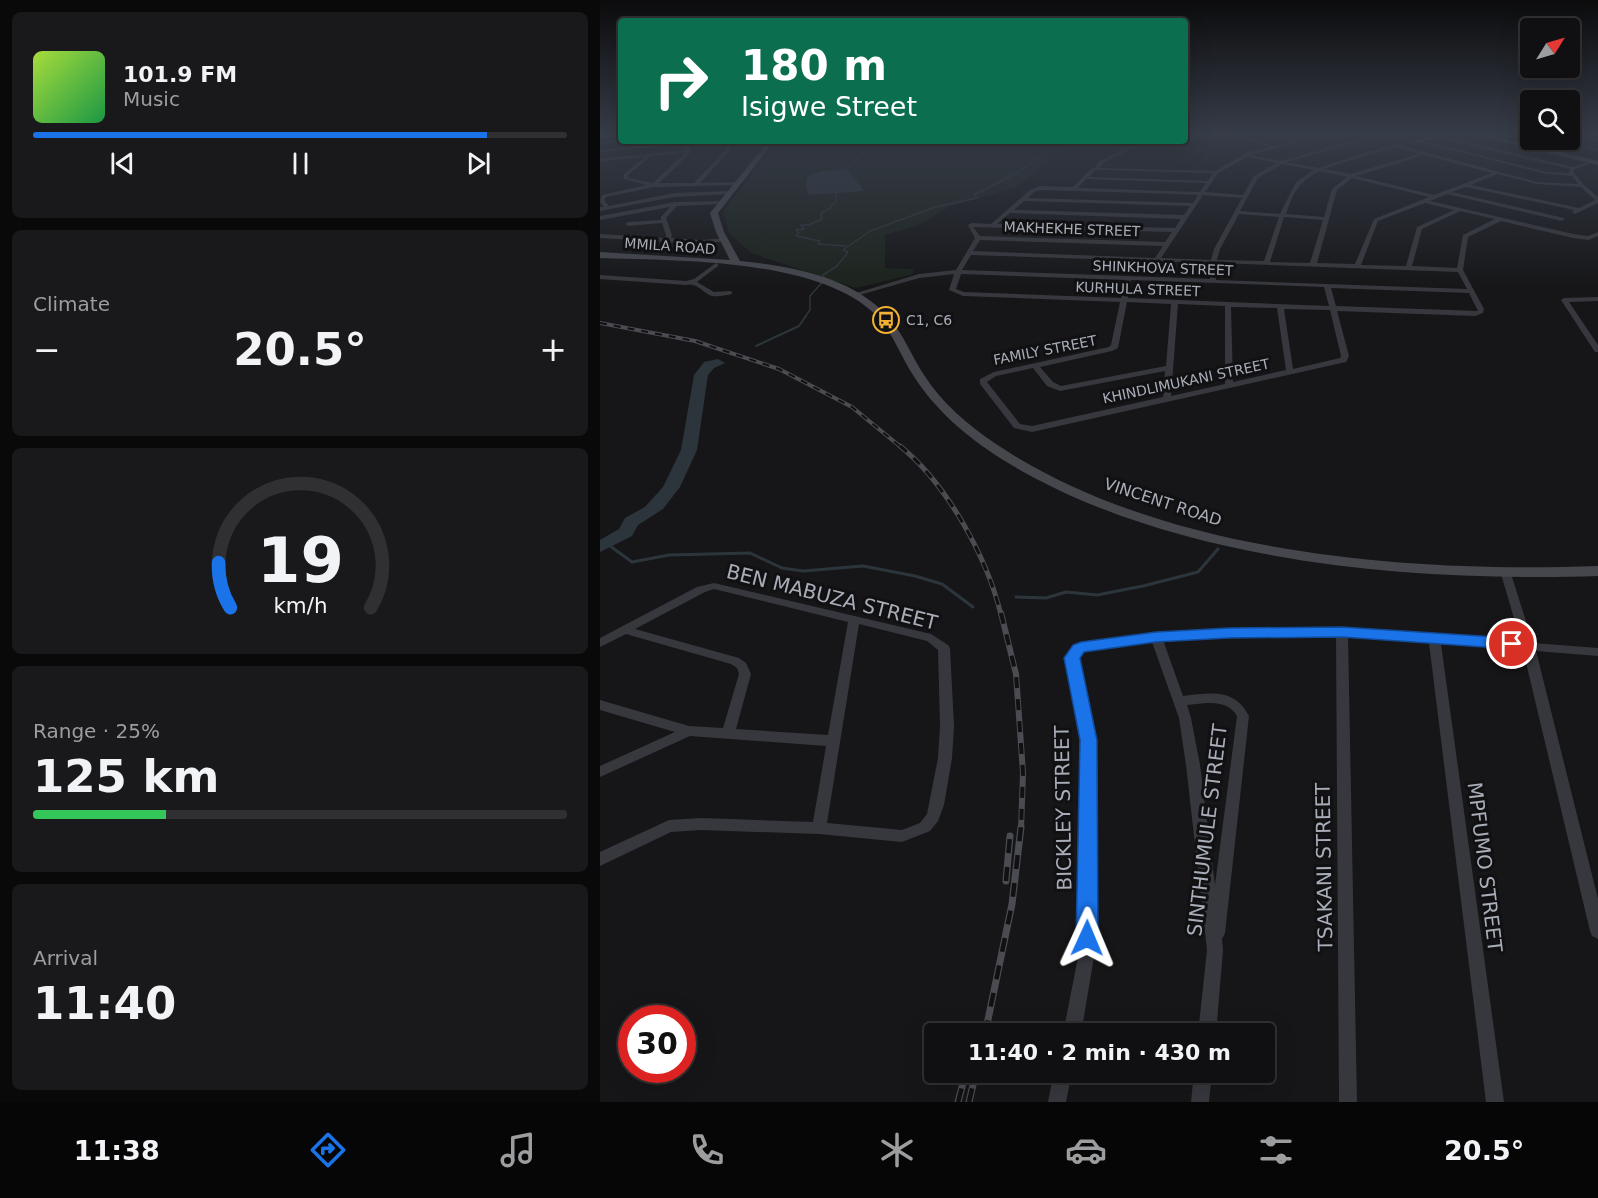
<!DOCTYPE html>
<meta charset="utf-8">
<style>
:root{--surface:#101012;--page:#19191b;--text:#f1f3f6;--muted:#9c9d9f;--line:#303032;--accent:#1a73e8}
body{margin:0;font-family:"DejaVu Sans",sans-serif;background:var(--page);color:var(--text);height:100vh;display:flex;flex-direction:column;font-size:22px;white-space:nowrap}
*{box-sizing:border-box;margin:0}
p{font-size:20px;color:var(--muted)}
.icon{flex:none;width:33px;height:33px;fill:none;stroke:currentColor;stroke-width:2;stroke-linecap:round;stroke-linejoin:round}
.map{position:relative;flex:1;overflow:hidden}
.side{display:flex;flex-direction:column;gap:12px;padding:12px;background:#09090a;width:600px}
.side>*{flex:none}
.top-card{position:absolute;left:18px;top:18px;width:570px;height:126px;border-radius:6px;box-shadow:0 6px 24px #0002,0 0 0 2px var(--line);background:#0b6e4f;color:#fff;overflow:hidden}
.needle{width:39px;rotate:53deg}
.controls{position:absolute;left:920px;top:18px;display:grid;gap:12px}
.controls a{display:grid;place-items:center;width:60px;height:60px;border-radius:6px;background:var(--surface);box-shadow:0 6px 24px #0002,0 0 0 2px var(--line);font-size:30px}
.speed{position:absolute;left:18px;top:1005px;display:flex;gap:12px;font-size:30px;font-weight:700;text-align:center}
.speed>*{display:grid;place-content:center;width:78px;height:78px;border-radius:50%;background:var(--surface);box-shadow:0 6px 24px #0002,0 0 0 2px var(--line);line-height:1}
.speed .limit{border:9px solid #d22;background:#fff;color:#111}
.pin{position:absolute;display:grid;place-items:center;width:51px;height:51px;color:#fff;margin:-26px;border:3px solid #fff;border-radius:50%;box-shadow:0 2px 6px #0007}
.me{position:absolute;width:66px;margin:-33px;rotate:1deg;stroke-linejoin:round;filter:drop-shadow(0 0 4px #0008)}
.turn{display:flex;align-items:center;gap:21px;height:126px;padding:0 24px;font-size:27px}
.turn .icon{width:78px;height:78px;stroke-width:2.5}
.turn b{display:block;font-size:42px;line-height:51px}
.big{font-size:45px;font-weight:700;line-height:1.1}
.side .widget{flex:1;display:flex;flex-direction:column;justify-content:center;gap:9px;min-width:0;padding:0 21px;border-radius:9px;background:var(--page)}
.side .dial{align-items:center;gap:0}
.dial svg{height:156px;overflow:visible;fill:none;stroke:var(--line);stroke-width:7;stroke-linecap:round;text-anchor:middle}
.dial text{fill:var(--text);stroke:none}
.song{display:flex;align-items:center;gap:18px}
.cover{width:72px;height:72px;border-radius:9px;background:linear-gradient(135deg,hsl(80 70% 55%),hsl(140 70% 35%))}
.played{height:6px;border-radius:3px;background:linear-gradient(90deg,var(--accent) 85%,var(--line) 85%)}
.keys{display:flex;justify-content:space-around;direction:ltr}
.heat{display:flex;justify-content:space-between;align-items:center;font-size:33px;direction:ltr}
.charge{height:9px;border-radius:4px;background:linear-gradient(90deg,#34c759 25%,var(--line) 0)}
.trip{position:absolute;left:324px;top:1023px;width:351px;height:60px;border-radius:6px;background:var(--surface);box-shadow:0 6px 24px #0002,0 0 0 2px var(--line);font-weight:700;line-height:60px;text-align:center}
.dock{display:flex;height:96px;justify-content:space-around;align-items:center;background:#060607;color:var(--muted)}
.dock .icon{width:42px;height:42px}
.dock .active{color:var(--accent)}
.dock b{font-size:27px;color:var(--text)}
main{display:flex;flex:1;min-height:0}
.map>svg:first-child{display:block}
</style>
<main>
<section class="side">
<div class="widget">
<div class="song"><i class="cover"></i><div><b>101.9 FM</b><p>Music</p></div></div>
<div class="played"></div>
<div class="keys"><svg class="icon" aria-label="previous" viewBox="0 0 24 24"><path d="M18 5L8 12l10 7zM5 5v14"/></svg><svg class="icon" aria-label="pause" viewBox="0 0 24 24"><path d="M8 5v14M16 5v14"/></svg><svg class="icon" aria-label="next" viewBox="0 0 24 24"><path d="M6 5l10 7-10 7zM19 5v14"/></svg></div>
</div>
<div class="widget"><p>Climate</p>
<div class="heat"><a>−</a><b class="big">20.5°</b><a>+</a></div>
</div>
<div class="widget dial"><svg viewBox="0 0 100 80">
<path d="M14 69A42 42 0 1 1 86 69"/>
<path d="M14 69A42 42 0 0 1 8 46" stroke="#1a73e8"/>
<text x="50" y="56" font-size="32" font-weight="700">19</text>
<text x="50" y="72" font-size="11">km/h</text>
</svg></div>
<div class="widget"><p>Range · 25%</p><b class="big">125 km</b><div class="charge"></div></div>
<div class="widget"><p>Arrival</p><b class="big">11:40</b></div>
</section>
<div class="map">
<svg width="998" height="1102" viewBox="0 0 998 1102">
<rect width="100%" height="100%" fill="#161618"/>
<path fill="#1c231d" d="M187,141h287l-59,47 -64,18 -34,20 -32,9v33l28,1v5l-57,14 -105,-35 -22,-20 -6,-22 47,-59 16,-2z"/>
<path fill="#2c353c" d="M247,169l17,22 -55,4 -3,-9 1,-9 14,-6z"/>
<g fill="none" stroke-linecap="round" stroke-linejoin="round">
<path stroke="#2c353c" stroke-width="1.5" d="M244,171l13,-10 14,-17 -7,-3
M236,190v12l-6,4 1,2 -10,5 1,6 -13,6h-8l3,4 -8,1 3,3 -3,3 24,5 -2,3 28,2
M205,317l5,-7v-14l15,-17 -2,-4 14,-9 11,-14 -5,-2 27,-19 66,-24 41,-9 -3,-3 46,-24 41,-30"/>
<path stroke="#2c353c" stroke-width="2" d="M156,346l43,-20 7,-10"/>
<path stroke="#2c353c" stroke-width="3" d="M6,543l26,19 37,-7 81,-2 32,15 21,3 60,-5 52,10 27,8 31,23
M416,597l30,1 20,-6 31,3 46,-9 55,-14 20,-23"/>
<path fill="#2c353c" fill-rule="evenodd" d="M118,359l7,4 -11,5 -6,7 -11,75 -17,37 -17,22 -25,16 -6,11 -32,16v-12l19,-11 6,-11 20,-11 18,-20 18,-37 13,-75 10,-13z"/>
<path fill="#37383d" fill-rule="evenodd" d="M628,134h8l38,12 16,-5 -22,-7c10,0 20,7 29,6 10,-1 19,-6 29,-6l-76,21 31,6 96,-27h9l-100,28 33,6 48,-16 75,-18h9l-7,3 129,30 17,-5v2l-15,5 -2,3 11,13 14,12v6l-23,11 -3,-2 2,-2 -108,-23 -14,5 112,26 1,1 -3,2 -115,-27 -17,7 143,33 15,2 10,-4v4l-9,4 -16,-2 -72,-17 -33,16 -5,33 21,39 -1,4 -8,3 -138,-5 12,45 -3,6 -314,70 -18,-4 -34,-44v-5l14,-7 115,-25 2,-2 9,-43 -157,-6 -14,-6 5,-16 -35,4 -63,18 -3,-2 66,-20 37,-4 19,-32 -7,-13 4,-2 19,1 39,-34 10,-4 33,1 18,-18 4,-1 4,-7 43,-20h5l-44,22 -3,5 115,3 33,-19 21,-5zM838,138l132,31 -1,4 -22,-1 -124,-31zM819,142l128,32 25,2 6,8 -41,-2 -135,-36zM797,147l22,7 -68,20 -27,-5 23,-8zM824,155l68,18 -58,22 -78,-19zM647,157l30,6 -23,13 -11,19 -38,-3 13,-19zM682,164l32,6 -18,12 -16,32 -40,-3 18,-33zM500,170l113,3 -5,8 -119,-4 5,-6zM720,171l27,6 -15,12 -8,28 -38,-3c7,-21 13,-33 34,-43zM897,174l40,10 44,3 14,13 -16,8 -108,-23zM752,178l77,19 -55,22 -19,45 -38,-1 20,-73zM486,179l120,4 -6,9 -122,-4zM441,190l137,4 20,1 -5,8 -165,-5 6,-6zM603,195l39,3 -28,51 -3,11 -50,-2zM424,201l166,5 -6,9 -170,-5zM825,203l29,7 -37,17 -11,39 -45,-1 17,-44zM860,211l35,8 -32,16 -6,33 -45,-2 10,-37zM410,213l171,6 -6,9 -178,-4zM639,214l40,3 -15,44 -47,-1 3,-11zM684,217l39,3 -13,43 -40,-1zM373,227l199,5 -7,10 -185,-6zM380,240l183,6 -8,12 -182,-7zM371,255l239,8v16l-248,-9zM616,263l242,9 9,17 -251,-9zM361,274l164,6 -4,18 -157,-6 -8,-3zM531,280l193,7 5,19 -201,-8zM731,288l138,5 9,18 -142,-5zM527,302l44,2 -5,62 -105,20 -8,-4 -13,-15 72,-16 6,-3zM578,304l47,2v78l-54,12zM631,307l46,1 9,62 -53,12zM684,309l46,1 11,46 -1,2 -47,11zM433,368l14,18 13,5 105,-20 -2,26 -131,29 -12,-2 -33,-42 9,-6z
M930,134v2l-4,-2z
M969,134l29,6v2l-29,-6z
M21,140l2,2 -23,2v-2z
M949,140h6l43,9v2z
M86,141l6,10 -33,32h35l32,-33 -5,-9h4l5,6v3l-30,33 36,-1 2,3 -84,2 -48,10 -2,3 5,6 65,-13 55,-2 2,3 -57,3 -74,14v-4h4l-4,-5 2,-7 45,-10 -23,-6v-5l21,-17 -45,4v-2l87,-9 -3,-6 -84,8v-2zM85,153l-32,30 -25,-5v-3l23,-19z
M120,201l2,3 -45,2 -11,12 6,17 -1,3 30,2 25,-2 3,2 -1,1 -27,3 -101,-6v-4l65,4 1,-3 -4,-12 -34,3 -3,-2 3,-2 33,-2v-3l9,-10 -70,13v-4l75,-14z
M116,263l2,1v2l-21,16 17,10 16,-1 2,1v2c-5,1 -14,3 -20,2 -10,-3 -14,-14 -26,-11l-86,-6v-4l86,6 8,-2z
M998,297v4l-29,1 29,43v7h-3l-34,-52 3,-2z
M906,571l5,3 22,69 65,5v8l-62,-5 62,248v40l-6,-3 -2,-5 -67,-281 -82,-6 63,458h-18l-57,-459 -81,-7 9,466h-18l-3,-466 -153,2 -20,2 20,56c28,-3 51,-8 66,20l-24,217 -3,6 1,11 -7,84h-18l9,-84 -21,-185 -7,-47 -27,-76 -70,9 -4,7 16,69 2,26 -2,204 -13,77h-18l15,-77 4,-204 -2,-26 -14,-69 8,-13 13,-4 96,-11 159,-2 179,14 -20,-68zM606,703c13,0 24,1 31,13l-22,169 -15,-120 -9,-47 -4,-13z
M114,583l217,51 17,11 2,3 4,78 -2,32 -8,47 -6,16 -8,10 -28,11 -83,-8 -118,-4 -30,2 -71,34v-14l69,-32 32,-2 112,4 13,-76 -136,-10 -90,41v-11l75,-34 -75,-22v-10l89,26 34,2 16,-54 -2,-6 -6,-4 -105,-30 -26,13v-9l97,-51zM114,589l134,33 -20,113 -92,-6 15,-55 -5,-11 -7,-5 -104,-29 70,-37zM259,624l68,17 11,9 2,76 -2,32 -11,56 -7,9 -18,7 -75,-7z
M454,1072h18l-6,30h-18z
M594,1072h18l-3,30h-18z"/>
<path fill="#45474d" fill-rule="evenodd" d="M16,134l-1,1 -15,4v-4z
M871,134h13l114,27v4z
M160,141h6l3,7 -51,65 6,19 16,29c51,5 114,16 149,57 15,17 23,39 35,57 18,28 44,50 72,69 164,110 410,129 602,122v10c-192,6 -432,-14 -598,-118 -34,-22 -65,-48 -87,-83 -11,-17 -18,-36 -30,-52 -53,-66 -205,-62 -283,-65v-6l130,8 -14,-28 -6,-19 53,-65z"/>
<defs>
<path id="rail-far3" d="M0,323l95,18 84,28 73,38 50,41"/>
<path id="rail-far2" d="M300,446c47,38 87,111 101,169"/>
<path id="rail-far1" d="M401,613l15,61 7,99 -2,56"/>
<path id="rail" d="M406,881l4,-45
M385,1034l27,-130 9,-77
M358,1102l8,-30
M369,1102l7,-30"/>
</defs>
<use href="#rail-far3" stroke="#4a4c52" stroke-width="4"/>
<use href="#rail-far2" stroke="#4a4c52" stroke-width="5"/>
<use href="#rail-far1" stroke="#4a4c52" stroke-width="6"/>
<use href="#rail" stroke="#4a4c52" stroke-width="7"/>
<use href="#rail-far3" stroke="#111113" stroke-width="2" stroke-dasharray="7" stroke-linecap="butt"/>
<use href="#rail-far2" stroke="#111113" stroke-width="3" stroke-dasharray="9" stroke-linecap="butt"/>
<use href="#rail-far1" stroke="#111113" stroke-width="4" stroke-dasharray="11" stroke-linecap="butt"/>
<use href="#rail" stroke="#111113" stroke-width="4.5" stroke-dasharray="14" stroke-linecap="butt"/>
</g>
<linearGradient id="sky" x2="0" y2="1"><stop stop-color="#0c0c0d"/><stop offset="0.46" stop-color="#363c48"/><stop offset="1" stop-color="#363c48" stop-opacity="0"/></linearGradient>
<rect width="998" height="289" fill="url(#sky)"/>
<path fill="#1a73e8" stroke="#114b97" stroke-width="1.5" d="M742,627l170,11 5,2 2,4 -2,3 -5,2 -170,-12 -113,1 -73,4 -72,10 -4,6 17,82 1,198 -3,7 -8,3 -7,-3 -4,-7 4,-198 -16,-82 9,-13 8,-3 75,-10 73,-4z"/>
<defs>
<symbol id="bus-ring" viewBox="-11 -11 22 22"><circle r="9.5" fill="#111113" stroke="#f2b134" stroke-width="1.5"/><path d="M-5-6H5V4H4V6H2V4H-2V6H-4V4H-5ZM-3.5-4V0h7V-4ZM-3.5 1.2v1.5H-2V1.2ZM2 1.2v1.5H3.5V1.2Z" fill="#f2b134"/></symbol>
</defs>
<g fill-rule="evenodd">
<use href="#bus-ring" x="271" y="305" width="30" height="30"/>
</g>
<g text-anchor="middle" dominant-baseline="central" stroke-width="6" stroke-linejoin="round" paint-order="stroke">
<g font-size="14" fill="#a8adb8" stroke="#111113">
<text transform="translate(472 229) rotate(2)">MAKHEKHE STREET</text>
<text transform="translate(70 246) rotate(4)">MMILA ROAD</text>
<text transform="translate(563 268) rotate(2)">SHINKHOVA STREET</text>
<text transform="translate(538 289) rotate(2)">KURHULA STREET</text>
<text transform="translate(445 350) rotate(-11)">FAMILY STREET</text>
<text transform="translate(586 381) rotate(-12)">KHINDLIMUKANI STREET</text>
</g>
<g font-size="14" fill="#a8adb8" stroke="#111113" text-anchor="start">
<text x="306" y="320">C1, C6</text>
</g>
<g font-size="16" fill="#a8adb8" stroke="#111113">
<text transform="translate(563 502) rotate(18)">VINCENT ROAD</text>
</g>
<g font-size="20" fill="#a8adb8" stroke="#111113">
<text transform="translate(232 597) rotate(14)">BEN MABUZA STREET</text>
<text transform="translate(463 808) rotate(-91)">BICKLEY STREET</text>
<text transform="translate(607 830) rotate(-83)">SINTHUMULE STREET</text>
<text transform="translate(724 867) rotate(-91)">TSAKANI STREET</text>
<text transform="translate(885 867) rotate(83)">MPFUMO STREET</text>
</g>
</g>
</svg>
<div class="controls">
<a><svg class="needle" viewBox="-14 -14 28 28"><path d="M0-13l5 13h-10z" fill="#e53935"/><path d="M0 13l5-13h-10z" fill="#9c9d9f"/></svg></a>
<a><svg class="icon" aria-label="search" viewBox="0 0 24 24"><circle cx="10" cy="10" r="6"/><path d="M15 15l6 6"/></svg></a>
</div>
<div class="speed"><div class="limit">30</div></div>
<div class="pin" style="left:912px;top:644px;background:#d93025"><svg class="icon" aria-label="arrive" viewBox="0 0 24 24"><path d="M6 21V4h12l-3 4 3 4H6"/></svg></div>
<svg class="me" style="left:487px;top:938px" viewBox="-20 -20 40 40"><path d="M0-17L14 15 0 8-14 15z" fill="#1a73e8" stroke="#fff" stroke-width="4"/></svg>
<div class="trip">11:40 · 2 min · 430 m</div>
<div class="top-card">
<div class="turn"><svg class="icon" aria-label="right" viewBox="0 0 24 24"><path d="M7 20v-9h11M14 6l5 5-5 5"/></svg><div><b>180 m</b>Isigwe Street</div></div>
</div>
</div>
</main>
<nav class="dock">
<b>11:38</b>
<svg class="icon active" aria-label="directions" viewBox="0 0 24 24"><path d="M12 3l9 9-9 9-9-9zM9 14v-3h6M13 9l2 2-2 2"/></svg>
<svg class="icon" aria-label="music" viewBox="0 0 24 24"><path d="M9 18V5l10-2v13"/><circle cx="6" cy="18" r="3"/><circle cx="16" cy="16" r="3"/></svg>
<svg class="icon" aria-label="phone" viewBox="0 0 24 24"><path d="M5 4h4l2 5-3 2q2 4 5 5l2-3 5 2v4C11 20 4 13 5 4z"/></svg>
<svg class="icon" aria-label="climate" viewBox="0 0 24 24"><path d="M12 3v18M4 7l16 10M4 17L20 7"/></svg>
<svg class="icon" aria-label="car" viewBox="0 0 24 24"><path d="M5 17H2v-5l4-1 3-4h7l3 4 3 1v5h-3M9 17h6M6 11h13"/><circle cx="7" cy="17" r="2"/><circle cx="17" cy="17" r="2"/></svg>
<svg class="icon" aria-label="filters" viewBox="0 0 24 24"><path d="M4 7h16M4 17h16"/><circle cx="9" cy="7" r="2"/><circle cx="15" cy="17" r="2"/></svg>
<b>20.5°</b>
</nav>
